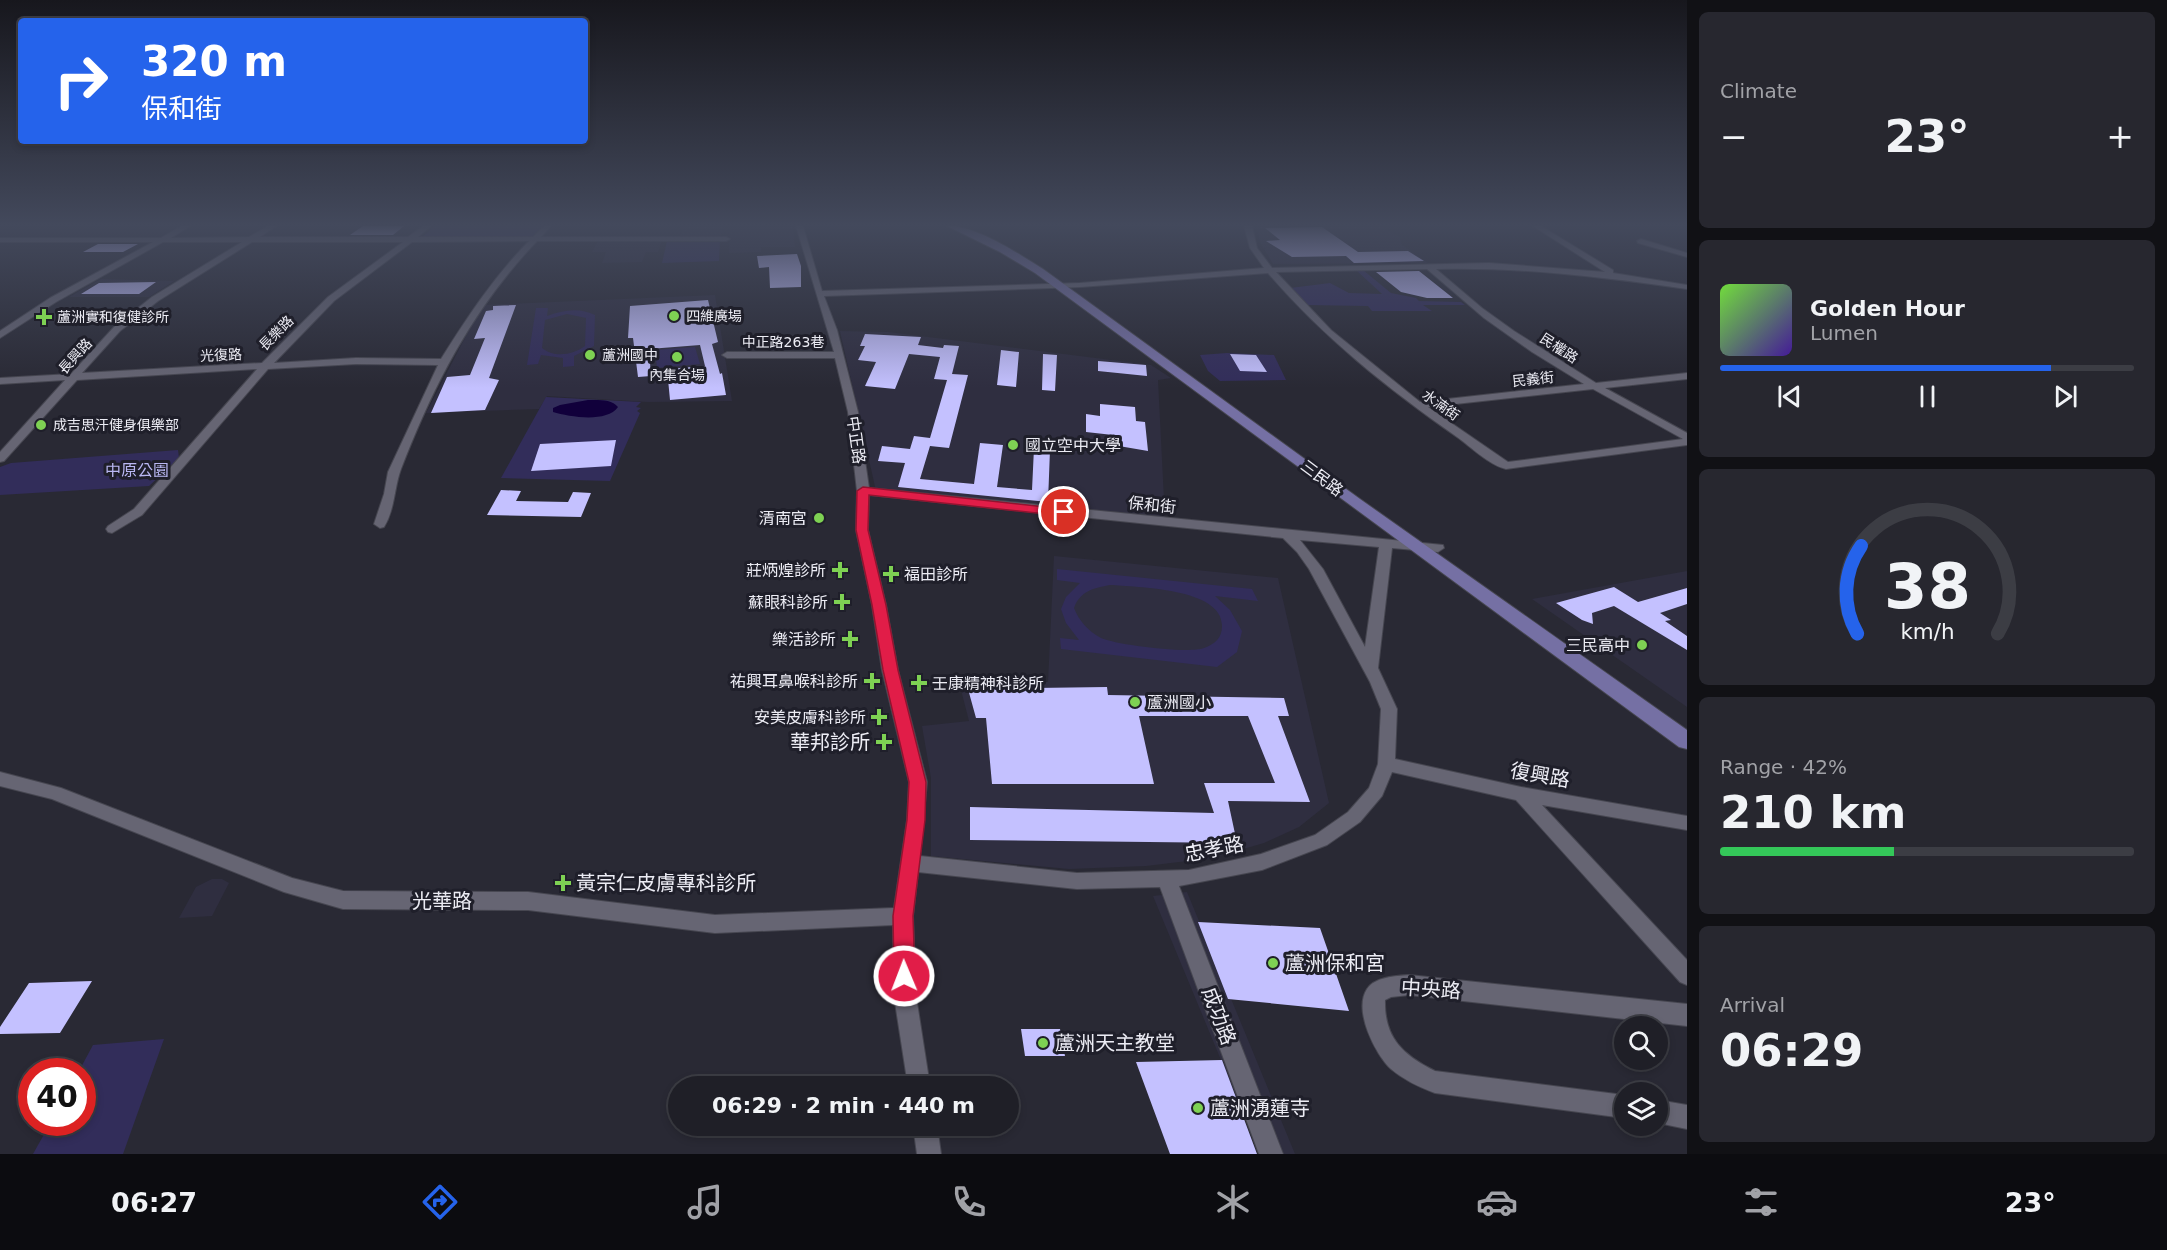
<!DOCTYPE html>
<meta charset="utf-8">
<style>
:root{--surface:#1f1f27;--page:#27272f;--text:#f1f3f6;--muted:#a1a2a7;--line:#3c3d44;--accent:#2563eb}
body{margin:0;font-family:"DejaVu Sans","Noto Sans TC",sans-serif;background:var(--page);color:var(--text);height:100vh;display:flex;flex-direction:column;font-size:22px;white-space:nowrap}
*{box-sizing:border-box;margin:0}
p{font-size:20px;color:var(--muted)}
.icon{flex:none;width:33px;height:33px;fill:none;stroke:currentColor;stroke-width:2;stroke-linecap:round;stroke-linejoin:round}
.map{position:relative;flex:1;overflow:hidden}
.side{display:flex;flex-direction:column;gap:12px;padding:12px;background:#111115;width:480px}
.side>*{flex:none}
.top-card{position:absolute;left:18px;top:18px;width:570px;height:126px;border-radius:6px;box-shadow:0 3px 9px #0003,0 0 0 2px var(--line);background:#2563eb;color:#fff;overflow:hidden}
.fabs{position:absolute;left:1614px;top:1016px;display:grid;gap:12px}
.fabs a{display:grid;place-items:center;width:54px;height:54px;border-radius:50%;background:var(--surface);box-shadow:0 3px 9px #0003,0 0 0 2px var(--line);font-size:30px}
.speed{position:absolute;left:18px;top:1058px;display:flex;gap:12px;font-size:30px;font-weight:700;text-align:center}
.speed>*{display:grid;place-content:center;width:78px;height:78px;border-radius:50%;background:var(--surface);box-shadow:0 3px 9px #0003,0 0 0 2px var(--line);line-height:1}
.speed .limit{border:9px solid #d22;background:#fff;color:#111}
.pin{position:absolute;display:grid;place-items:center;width:51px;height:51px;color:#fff;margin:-26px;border:3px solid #fff;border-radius:50%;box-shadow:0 2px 6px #0007}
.me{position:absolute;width:66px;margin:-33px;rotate:359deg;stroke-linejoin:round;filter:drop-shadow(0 0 4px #0008)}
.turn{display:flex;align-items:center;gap:21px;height:126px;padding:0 24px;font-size:27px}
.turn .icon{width:78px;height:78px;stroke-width:2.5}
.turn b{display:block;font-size:42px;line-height:51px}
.big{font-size:45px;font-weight:700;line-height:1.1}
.side .widget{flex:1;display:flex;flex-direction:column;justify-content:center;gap:9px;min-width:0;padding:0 21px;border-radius:9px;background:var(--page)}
.side .dial{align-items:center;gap:0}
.dial svg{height:156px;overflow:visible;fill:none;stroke:var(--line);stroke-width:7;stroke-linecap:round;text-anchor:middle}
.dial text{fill:var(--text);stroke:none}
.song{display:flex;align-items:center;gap:18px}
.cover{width:72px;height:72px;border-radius:9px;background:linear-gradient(135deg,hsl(100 70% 55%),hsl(260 70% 35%))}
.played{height:6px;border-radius:3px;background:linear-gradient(90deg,var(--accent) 80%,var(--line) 80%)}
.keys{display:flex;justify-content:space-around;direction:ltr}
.heat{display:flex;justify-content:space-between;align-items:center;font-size:33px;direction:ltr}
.charge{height:9px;border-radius:4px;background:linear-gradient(90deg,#34c759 42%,var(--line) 0)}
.trip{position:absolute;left:668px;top:1076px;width:351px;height:60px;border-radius:30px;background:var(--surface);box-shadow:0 3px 9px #0003,0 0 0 2px var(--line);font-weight:700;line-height:60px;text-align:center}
.tab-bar{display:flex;height:96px;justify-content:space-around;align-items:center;background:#0c0c10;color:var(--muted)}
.tab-bar .icon{width:42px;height:42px}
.tab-bar .active{color:var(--accent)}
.tab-bar b{font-size:27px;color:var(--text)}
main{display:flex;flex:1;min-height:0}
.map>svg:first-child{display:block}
</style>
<main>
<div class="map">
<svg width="1687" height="1154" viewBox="0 0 1687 1154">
<rect width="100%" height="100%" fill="#292934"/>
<path fill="#2f2e40" d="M1381,226l19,11 2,8 26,18 -155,1 -13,-22 -3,-15z
M683,227h39l-1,8 -5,2h-36z
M793,227l2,20h-34v5l-32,1 1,-25z
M662,240l-4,12h-12l-4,10 -40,1 4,-11h-14l6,-11z
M101,279l73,2 -25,16h-80z
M715,295l17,106 -84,1 -101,-6 -8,13 -113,4 56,-108z
M840,331l48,1 263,33 20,13 -13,2 7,139 -289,-28z
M1054,556l224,22 51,225 -30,24 -35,16 -52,15 -66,8 -77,3 -138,-13v-78l-9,-52 47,-5 -10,-39h89z
M1687,571v136l-155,-108z
M212,879h10l7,4 -17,33 -33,2 17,-31z
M1187,892l108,262h-35l-107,-258z"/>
<path fill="#322d5a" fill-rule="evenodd" d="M435,226h107l-11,12h-110z
M720,240l-1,21 -57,2 5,-22z
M1356,270h7l28,23 25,5 3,3 42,1 4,3h-42l9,6h-60l-4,-5 -61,-1 -17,-17 40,-5 19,10 33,1z
M536,308h12l-1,8c15,-6 33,-9 48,-1l-1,31 -20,10v10l-11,1v-9l-22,-3 -3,9 -11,1zM567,314l19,4 -1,28c-12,9 -31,12 -43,2l3,-28z
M695,347l5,17 -43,4 -2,-18z
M1227,353l47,2 12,25 -66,1 -12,-10 -8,-16z
M546,397l95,5 -5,5 5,1 -4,3 3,2 -30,68 -109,-3z
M178,450l1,8 -30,28 -149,9v-28l11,-4z
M1057,569l195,20 6,12 -43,-5 15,14 12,21 -5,21 -20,15 -156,-18 -1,-11 19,2 -13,-17 -5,-14 5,-12 14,-14 -23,-3zM1110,585c26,2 113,3 112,41 0,12 -7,18 -18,22 -16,6 -87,-3 -103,-10 -13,-7 -22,-17 -27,-30 6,-17 20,-20 36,-23z
M164,1039l-41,115h-90l18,-32h31v-51h-3l14,-26z"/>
<path fill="#11003b" d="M588,400c10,0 24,-1 30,7 -11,16 -48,10 -65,5v-4l7,-3z"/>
<path fill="#c4c1ff" d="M363,226h41l-11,9h-43z
M1322,227l36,25 50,-1 16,10 -70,2 -8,-7 -54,1 -26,-16 14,-1 -15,-12z
M98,244h40l-15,8h-40z
M797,254l4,12v21l-31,1 -1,-21 -10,1 -2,-12z
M1419,271l34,27h-26l-26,-6 -25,-20z
M156,282l-17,12h-58l18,-11z
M708,300l10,42 -6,2 8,30 2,-1 4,22 -56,5 -3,-31 38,-3 -5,-21 -51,4 2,27 -13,1 -5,-39h-5l2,-32z
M516,305l-27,73 10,2 -14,30 -54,3 16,-36 23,-2 15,-37 -11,1 12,-28 7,-1v-4z
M865,334l56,3 -3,8 25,3 1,-3 15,1 -7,28 16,1 -19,73 -19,-2 -10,33 54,5 6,-41 23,2 -6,42 35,3 2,-42 16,2 -2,52 -150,-15 7,-24 -27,-2 4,-15 28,3 4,-13 16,2 17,-58 -13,-1 6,-22 -31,-3 -14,35 -30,-3 11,-24 -18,-2 7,-14h-5z
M1001,350l18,2 -3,35 -19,-2z
M1043,354l14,1 -2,36 -13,-1z
M1230,354l26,1 11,17 -27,-1z
M1098,361l48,4 1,11 -49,-5z
M1100,404l35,3 1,14 9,1 3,29 -35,-6v-10l-27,-3v-18l14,2z
M616,440l-5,26 -80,5 9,-27z
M501,490l20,1 -5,10 52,1 5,-10 18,1 -10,24 -94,-2z
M1614,587l24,15 49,-14v16l-27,9 11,7 -6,1 22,15v14l-73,-44 -22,7 1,11 -11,-4 -26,-17z
M1107,687l1,8 176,3 5,18h-11l32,86 -82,-1 9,42 -267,-3v-33l244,6 -10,-30h71l-27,-67h-109l15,68h-162l-6,-66h-10l-8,-29z
M1198,922l122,6 29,83 -121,-12z
M92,981l-32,52 -60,1v-7l29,-44z
M1021,1029h39l5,27h-40z
M1222,1060l35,94h-87l-34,-92z"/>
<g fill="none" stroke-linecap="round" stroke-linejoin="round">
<defs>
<path id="minor" d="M181,226h9l-19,12 78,-1 19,-11h8l-16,11h148l15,-11h8l-13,11h115l11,-11h7l-10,11h185l4,2 -4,2h-189c-64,67 -103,143 -136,228 -7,19 -6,40 -17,58l-4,1 -6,-4 10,-30 4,-22 50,-107 -82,-1 -88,5 -126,146 -30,18 -4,-1 -2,-3 2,-3 26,-17 123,-140 -180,11 -73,81 -4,1v-10l65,-72 -65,4v-6l71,-4 43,-47 38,-30 90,-55h-79l-107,60 -56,36v-7l50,-33 103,-56h-153v-4h161zM529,241c-36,37 -61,75 -88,118l-85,-1 -82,5 60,-62 78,-59zM252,242h151l-75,55 -66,66 -180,10 38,-42 38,-30z
M796,226h7l19,65 258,-8 184,-15 -14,-20 -6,-22h8l5,22 15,20 217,-5 116,9 -72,-46h8l72,44v3l74,12v4c-85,-12 -165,-22 -251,-20l46,39 32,23 82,52 91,-10v6l-82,9 82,45v12l-181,24c-17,-4 -35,-22 -49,-32 -70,-49 -134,-100 -189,-164l-188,14 -256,9 13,34 21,82 11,76 574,57 1,3 -6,4 -46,-4 -14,120 19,41 -2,50 126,28 166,29v14l-145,-25 145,155v25l-7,-3 -164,-182 -124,-28 -10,24 -22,26 -33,23 -65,25 -83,16 104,268h-24l-99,-267 -83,2 -159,-17 -5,44 3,80 14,90h-22l-14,-90 -1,-71 -178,8 -187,-23 -185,-1 -59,-17 -232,-93 -52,-13v-14l61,16 231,90 51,13 185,1 187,23 179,-7 13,-88 2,-38 -27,-112 -10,-65 -16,-75 1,-39 -9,-79 -13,-54h-108l-5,-3 5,-3h107zM1427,269l57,49 48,34 52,32 -164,18 -89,-72 -55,-58zM1593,389l90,50 -175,23 -80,-55zM869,495l414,43 14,14 12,17 61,113 11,27 -3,55 -9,24 -21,24 -33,23 -54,19 -72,16 -112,3 -157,-17 7,-74 -29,-112 -12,-65 -18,-75zM1300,540l79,7 -14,100 -42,-78z
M1641,239l46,14v4l-49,-14 -1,-2z
M1409,975l278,29v22l-278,-31 -18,2 -6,3c-1,38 18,55 50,71l189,24v23l-189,-25c-16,-6 -31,-13 -44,-24 -16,-15 -38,-59 -24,-80 8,-12 28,-13 42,-14z
M1658,1100l29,5v24l-29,-6z
M913,1125h24l4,29h-24z"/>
<path id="major" d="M947,226c31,0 70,27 96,43l317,230 327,231v19l-8,-2 -644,-474 -35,-21z"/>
</defs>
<use href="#minor" stroke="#464650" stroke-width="2"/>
<use href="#major" stroke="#464650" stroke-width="2"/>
<use href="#minor" fill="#666573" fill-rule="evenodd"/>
<use href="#major" fill="#7570a4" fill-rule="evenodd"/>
</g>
<linearGradient id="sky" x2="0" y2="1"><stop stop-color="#17171d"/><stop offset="0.58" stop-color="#43495c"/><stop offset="1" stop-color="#43495c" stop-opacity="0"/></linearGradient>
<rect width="1687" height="388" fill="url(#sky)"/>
<path fill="#e11d48" stroke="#92132f" stroke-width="1.5" d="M863,487l201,22 6,3 -6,4 -195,-21 -1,35 18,75 12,65 28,112 -1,38 -12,96 2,60 -3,7 -8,3 -7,-3 -3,-7 -1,-60 14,-96 2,-38 -26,-112 -11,-65 -16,-75 1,-39z"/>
<g fill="#7ed153" stroke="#1f1f2a" stroke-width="2">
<circle cx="674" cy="316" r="6"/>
<path d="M41 308h6v6h6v6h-6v6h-6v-6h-6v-6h6z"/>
<circle cx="590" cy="355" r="6"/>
<circle cx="677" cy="357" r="6"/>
<circle cx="41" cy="425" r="6"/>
<circle cx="1013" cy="445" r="6"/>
<circle cx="819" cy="518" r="6"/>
<path d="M837 561h6v6h6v6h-6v6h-6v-6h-6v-6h6z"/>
<path d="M888 565h6v6h6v6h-6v6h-6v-6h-6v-6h6z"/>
<path d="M839 593h6v6h6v6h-6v6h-6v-6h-6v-6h6z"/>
<path d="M847 630h6v6h6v6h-6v6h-6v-6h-6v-6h6z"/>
<circle cx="1642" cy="645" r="6"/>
<path d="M869 672h6v6h6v6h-6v6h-6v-6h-6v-6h6z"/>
<path d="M916 674h6v6h6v6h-6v6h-6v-6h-6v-6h6z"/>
<circle cx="1135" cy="702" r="6"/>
<path d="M876 708h6v6h6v6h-6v6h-6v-6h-6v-6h6z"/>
<path d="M881 733h6v6h6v6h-6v6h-6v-6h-6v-6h6z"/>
<path d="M560 874h6v6h6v6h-6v6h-6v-6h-6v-6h6z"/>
<circle cx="1273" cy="963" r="6"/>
<circle cx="1043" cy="1043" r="6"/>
<circle cx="1198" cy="1108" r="6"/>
</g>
<g text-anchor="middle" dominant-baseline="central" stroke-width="6" stroke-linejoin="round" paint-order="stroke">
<g font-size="14" fill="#ececf4" stroke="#1f1f2a" text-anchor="start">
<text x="686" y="316">四維廣場</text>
<text x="57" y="317">蘆洲實和復健診所</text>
<text x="602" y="355">蘆洲國中</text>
<text x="677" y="375" text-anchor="middle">內集合場</text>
<text x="53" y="425">成吉思汗健身俱樂部</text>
</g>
<g font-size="14" fill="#ececf4" stroke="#1f1f2a">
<text transform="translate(276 333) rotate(-45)">長樂路</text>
<text x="783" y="342">中正路263巷</text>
<text transform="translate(1559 348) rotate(33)">民權路</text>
<text transform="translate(221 355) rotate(-3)">光復路</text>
<text transform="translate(75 356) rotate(-48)">長興路</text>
<text transform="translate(1533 379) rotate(-6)">民義街</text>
<text transform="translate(1441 405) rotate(35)">水湳街</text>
</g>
<g font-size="16" fill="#ececf4" stroke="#1f1f2a">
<text transform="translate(856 440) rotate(82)">中正路</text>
<text transform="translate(1322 478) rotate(37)">三民路</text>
<text transform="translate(1152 505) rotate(6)">保和街</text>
</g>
<g font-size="16" fill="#ececf4" stroke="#1f1f2a" text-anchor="end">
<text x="1025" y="445" text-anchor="start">國立空中大學</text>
<text x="807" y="518">清南宮</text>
<text x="826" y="570">莊炳煌診所</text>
<text x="904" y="574" text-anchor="start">福田診所</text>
<text x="828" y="602">蘇眼科診所</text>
<text x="836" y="639">樂活診所</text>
<text x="1630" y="645">三民高中</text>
<text x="858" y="681">祐興耳鼻喉科診所</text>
<text x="932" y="683" text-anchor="start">壬康精神科診所</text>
<text x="1147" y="702" text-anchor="start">蘆洲國小</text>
<text x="866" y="717">安美皮膚科診所</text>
</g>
<g font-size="16" fill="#b9b7f2" stroke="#1f1f2a">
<text x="137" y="470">中原公園</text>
</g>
<g font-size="20" fill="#ececf4" stroke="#1f1f2a" text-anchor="start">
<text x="870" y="742" text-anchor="end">華邦診所</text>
<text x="576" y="883">黃宗仁皮膚專科診所</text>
<text x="1285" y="963">蘆洲保和宮</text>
<text x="1055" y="1043">蘆洲天主教堂</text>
<text x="1210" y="1108">蘆洲湧蓮寺</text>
</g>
<g font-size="20" fill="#ececf4" stroke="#1f1f2a">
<text transform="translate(1540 775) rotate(10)">復興路</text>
<text transform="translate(1214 849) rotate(-11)">忠孝路</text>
<text x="442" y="901">光華路</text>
<text transform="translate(1431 989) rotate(4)">中央路</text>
<text transform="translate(1219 1016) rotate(69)">成功路</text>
</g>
</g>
</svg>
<div class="fabs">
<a><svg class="icon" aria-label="search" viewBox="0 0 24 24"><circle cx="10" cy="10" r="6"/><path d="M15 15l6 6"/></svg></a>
<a><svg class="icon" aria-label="layers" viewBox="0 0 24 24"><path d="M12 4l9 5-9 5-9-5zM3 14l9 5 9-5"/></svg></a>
</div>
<div class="speed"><div class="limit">40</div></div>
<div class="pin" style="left:1064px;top:512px;background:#d93025"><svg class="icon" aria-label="arrive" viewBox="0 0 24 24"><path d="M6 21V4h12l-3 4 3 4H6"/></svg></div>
<svg class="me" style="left:904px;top:976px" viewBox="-20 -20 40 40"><circle r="17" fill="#e11d48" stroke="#fff" stroke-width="3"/><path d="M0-11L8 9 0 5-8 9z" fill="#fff"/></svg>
<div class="trip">06:29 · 2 min · 440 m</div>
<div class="top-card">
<div class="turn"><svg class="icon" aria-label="right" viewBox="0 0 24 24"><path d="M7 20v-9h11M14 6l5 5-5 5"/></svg><div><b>320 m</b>保和街</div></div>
</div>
</div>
<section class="side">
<div class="widget"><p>Climate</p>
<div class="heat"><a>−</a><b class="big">23°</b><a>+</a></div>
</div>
<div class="widget">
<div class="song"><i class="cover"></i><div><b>Golden Hour</b><p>Lumen</p></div></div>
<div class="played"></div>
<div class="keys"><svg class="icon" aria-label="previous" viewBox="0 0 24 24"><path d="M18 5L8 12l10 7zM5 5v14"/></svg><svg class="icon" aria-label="pause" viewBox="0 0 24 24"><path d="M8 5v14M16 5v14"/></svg><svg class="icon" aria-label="next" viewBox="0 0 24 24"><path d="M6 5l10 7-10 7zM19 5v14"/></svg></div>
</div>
<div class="widget dial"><svg viewBox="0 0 100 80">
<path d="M14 69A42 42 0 1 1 86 69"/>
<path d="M14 69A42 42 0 0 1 16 24" stroke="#2563eb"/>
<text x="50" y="56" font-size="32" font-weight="700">38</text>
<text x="50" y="72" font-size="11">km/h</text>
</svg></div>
<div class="widget"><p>Range · 42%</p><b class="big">210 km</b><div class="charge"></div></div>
<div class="widget"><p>Arrival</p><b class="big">06:29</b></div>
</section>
</main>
<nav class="tab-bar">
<b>06:27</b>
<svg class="icon active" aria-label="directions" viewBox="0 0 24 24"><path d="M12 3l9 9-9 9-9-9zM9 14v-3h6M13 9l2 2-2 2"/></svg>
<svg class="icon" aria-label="music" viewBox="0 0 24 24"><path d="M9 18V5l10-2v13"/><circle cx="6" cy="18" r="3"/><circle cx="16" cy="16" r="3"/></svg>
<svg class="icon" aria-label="phone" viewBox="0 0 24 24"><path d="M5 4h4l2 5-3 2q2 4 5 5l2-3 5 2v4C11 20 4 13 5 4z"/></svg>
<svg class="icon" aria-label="climate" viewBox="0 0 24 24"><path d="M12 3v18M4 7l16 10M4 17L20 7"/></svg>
<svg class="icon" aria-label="car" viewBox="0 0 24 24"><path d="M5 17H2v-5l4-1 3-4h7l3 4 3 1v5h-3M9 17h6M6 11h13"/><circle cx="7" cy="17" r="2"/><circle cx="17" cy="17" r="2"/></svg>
<svg class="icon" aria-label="filters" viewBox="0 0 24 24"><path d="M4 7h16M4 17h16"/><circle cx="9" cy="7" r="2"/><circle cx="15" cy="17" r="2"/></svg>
<b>23°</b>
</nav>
